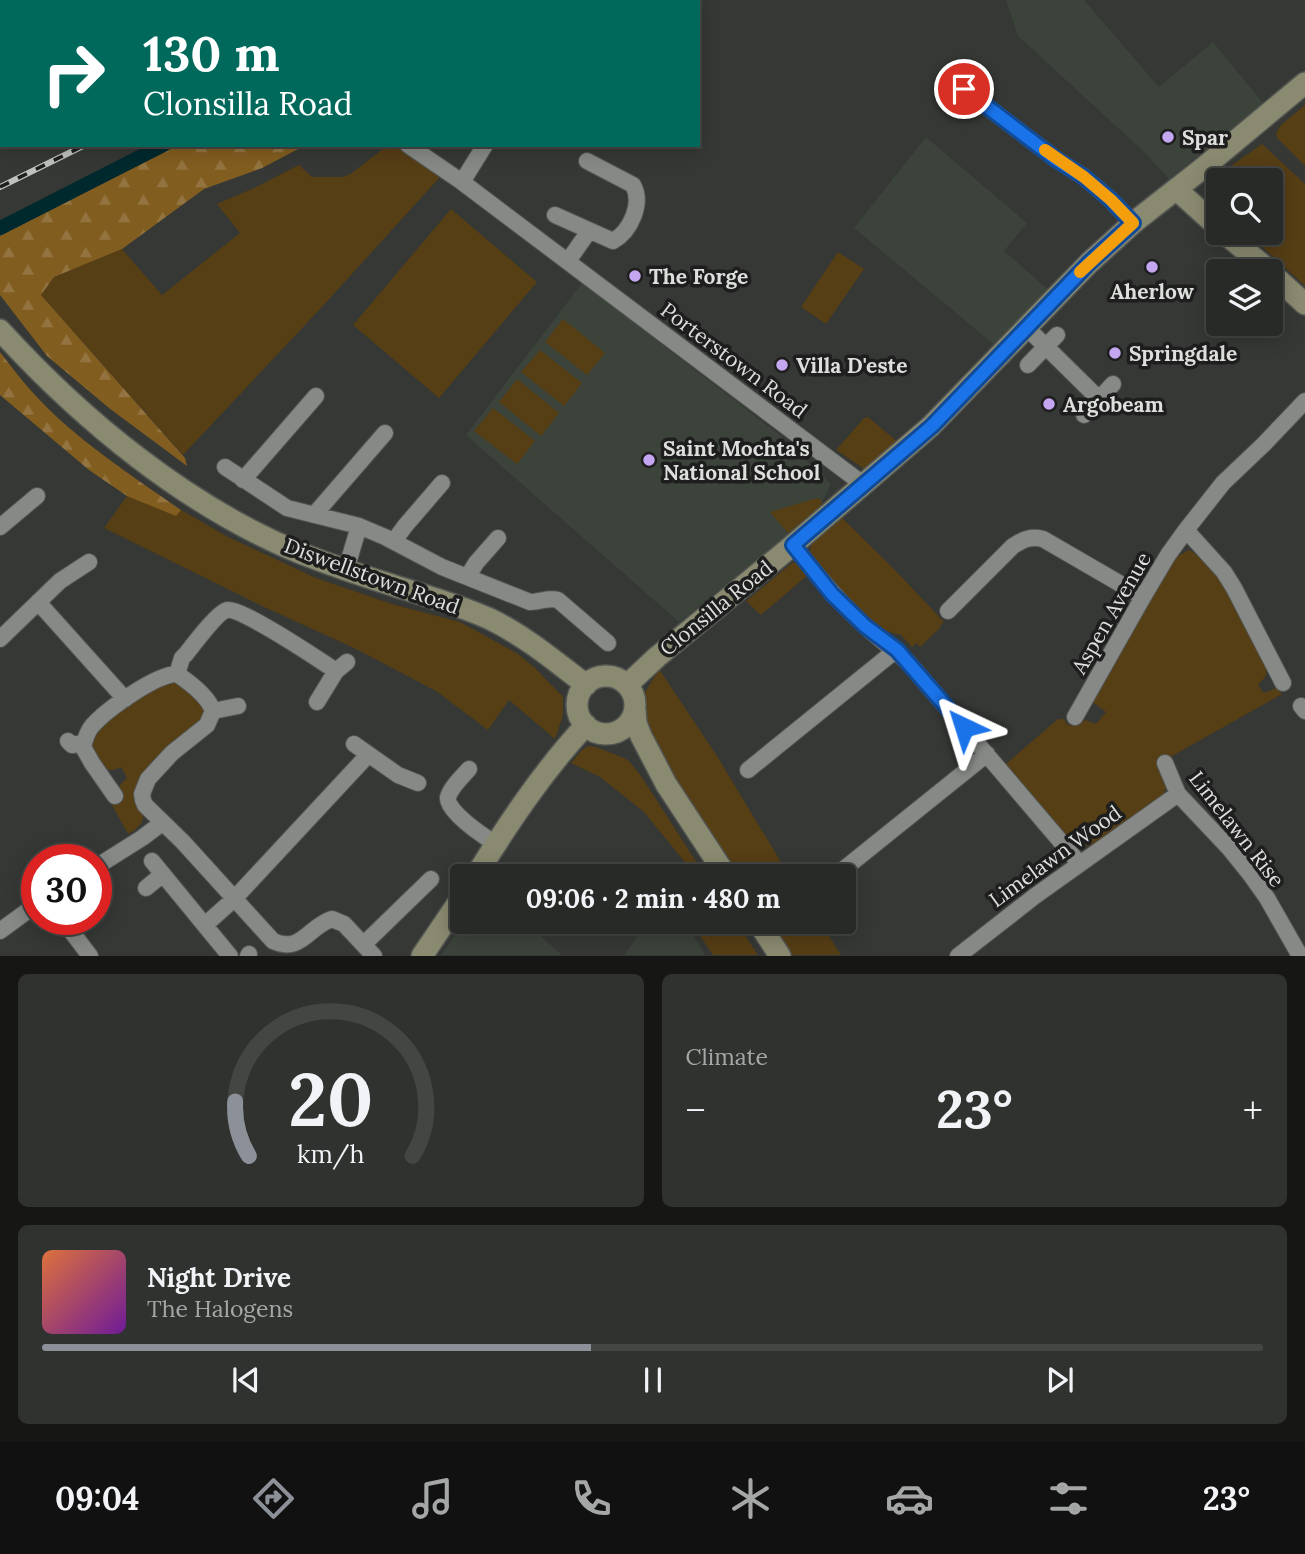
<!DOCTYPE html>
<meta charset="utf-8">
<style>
:root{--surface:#282a27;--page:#30322f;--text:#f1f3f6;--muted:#a5a7a7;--line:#444644;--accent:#8c9099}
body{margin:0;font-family:Lora,serif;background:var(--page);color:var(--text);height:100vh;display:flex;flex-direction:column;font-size:26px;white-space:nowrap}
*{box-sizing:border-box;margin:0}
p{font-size:23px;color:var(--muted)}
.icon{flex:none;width:38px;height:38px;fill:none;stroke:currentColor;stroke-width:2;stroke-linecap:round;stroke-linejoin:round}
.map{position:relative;height:956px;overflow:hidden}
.side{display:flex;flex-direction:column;gap:18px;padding:18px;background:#161715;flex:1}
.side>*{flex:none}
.guide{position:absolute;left:0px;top:0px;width:700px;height:147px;box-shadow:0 4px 18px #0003,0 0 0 2px var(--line);background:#00695c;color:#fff;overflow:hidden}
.buttons{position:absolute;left:1206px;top:168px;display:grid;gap:14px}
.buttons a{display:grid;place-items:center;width:77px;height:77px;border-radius:7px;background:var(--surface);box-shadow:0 4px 18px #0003,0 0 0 2px var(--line);font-size:35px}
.speed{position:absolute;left:21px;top:844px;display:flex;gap:14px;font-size:35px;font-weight:700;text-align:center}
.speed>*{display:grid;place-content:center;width:91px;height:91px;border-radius:50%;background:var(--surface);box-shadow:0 4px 18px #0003,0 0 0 2px var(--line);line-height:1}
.speed .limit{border:10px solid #d22;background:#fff;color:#111}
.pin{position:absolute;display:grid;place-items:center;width:60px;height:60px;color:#fff;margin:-30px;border:4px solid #fff;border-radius:50%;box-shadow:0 2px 7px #0007}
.me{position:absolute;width:77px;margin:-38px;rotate:319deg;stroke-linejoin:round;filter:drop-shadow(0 0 5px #0008)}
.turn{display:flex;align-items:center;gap:24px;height:147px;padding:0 28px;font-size:32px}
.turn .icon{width:91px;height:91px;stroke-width:2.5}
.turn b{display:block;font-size:49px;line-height:60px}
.big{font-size:52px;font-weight:800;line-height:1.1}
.side .widget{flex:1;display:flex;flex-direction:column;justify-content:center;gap:10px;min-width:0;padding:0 24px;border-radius:10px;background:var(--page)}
.side .dial{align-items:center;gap:0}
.dial svg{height:182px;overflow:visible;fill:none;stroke:var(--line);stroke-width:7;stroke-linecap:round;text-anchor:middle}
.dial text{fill:var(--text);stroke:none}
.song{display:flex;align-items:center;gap:21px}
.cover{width:84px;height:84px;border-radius:10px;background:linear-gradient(135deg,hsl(20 70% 55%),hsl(280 70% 35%))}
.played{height:7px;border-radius:4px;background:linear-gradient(90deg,var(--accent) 45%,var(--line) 45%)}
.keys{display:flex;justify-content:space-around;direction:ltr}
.heat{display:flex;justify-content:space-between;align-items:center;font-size:38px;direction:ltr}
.side .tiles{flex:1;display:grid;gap:18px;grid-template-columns:1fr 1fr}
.widget:last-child{grid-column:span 2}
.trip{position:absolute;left:450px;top:864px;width:406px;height:70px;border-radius:7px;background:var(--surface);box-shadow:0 4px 18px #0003,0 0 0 2px var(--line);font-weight:800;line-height:70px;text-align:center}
.dock{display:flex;height:112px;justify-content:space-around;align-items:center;background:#101110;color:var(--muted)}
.dock .icon{width:49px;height:49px}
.dock .current{color:var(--accent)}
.dock b{font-size:32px;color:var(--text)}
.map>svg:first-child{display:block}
</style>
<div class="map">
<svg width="1305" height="956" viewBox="0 0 1305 956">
<defs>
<pattern id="forest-firs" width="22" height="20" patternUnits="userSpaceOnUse" patternTransform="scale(1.75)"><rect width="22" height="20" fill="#825d20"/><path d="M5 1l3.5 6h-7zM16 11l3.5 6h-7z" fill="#937440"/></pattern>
</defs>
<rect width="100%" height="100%" fill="#353834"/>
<path fill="#3b433a" d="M1006,0h78l75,87 54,-45 50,61 -94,76 -27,-29 -124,-114z
M926,137l101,86 -23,28 46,40 -53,56 -143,-119z
M582,283l195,150 54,51 -13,26 -139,112 -213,-187z
M465,922h60l37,33h-121z
M648,922h37l20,33h-81z"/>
<path fill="#563e15" d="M0,0h262l1,2h-261v72l-2,-3z
M1305,105v61l-28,-28 -1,-5 5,-8z
M1262,144l43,40v102l-58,-53h23v-53h-52v27l-9,-9 -4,-11 6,-7z
M388,145h5l47,32 -119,131 -138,147 -142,-160 13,-18 68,-28 40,46 78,-62 -23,-29 37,-16 45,-23 13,12h32l8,-4z
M451,209l86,73 -98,116 -86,-73z
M838,252l26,17 -38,55 -25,-17z
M563,319l42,34 -18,22 -42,-33z
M540,350l42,33 -18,23 -43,-34z
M517,379l42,34 -18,23 -42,-34z
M493,408l42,33 -18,23 -43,-33z
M868,417l31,26 -33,27 -30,-20 28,-32z
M127,496l54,14 47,27 88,41 76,26 68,18 58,32 17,14 28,29v18l-8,24 -46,-39 -21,30 -52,-39 -82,-43 -92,-42 -158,-78z
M817,498l5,3 -3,9 -31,23 -18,-21z
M840,516l54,53 50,53 -4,4v2l-20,19 -3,-4 -5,4 -11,-12 -19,-5 -15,-10 -54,-60 -3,-6 1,-11z
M1189,550c36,18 61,81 78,117l-1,9 -8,9 6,8 12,-5 6,6 -124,70 9,22 -4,9 -69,49c-10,4 -16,2 -24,-4l-64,-76 52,-45h6l3,5 6,2 13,-6 10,4 10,-12 -12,-9 -1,-5 80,-139z
M792,563h5l12,11 -48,41 -15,-14z
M659,669l58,87 73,121h-51l-93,-140 -5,-29 2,-12z
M168,680h5l29,24 3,8c-10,19 -29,28 -45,42 -11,10 -20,23 -25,37 8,20 16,31 -7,43l-16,-29 7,-7 -2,-6 3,-7 7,-7 -6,-11c-20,12 -35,-16 -28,-31 5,-15 60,-46 75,-56z
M588,746l8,1 28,11 5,3 12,15 65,101h-25l3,-16 -40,-49 -44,-35 -29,-14 11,-13z
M691,922h45l22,33h-45z
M769,922h51l21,33h-51z"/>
<path fill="url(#forest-firs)" d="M179,145h127l-44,23 -58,21 -82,60 -68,28 -13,18 144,163 2,8 -78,-58 -62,-52 -47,-61v-59z
M0,352c11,14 22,29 34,42 41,45 97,81 147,116l-5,6 -49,-20 -38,-26 -89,-75z"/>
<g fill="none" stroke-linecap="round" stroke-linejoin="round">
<path stroke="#00292e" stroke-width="14" d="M420,2l2,-2
M0,228l163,-83"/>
<defs>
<path id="street" d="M270,0v2
M625,2l3,-2
M964,89l93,71 27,17 27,23 22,23
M408,145l54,37 402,303
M462,182l23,-37
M555,215l58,26c18,-10 30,-38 20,-56l-46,-24
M568,261l21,-30
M1026,327l73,72
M1028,365l29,-30
M1084,415l29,-31
M225,467l62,41 72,18 26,11 57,30 88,35c10,0 19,-5 28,-2l50,43
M243,480l73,-84
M314,515l71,-82
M0,527l37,-31
M1186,530l38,42 10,16 49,95
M394,541l11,-15 37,-43
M793,545c22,28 44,55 70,79 16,16 35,27 50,44l166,195
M346,570l13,-44
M468,576l8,-13 22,-25
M38,602l87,97
M948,611l65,-65c11,-7 18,-10 30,-7l100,58
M0,639l60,-58 29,-19
M177,674l5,-16 4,-4c7,-9 32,-42 41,-44 12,-4 94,51 109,61
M317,702l19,-31 11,-9
M1301,706l4,5
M213,711l25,-5
M1075,717l68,-120 25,-42 18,-25 37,-47 41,-39 41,-43
M68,741l4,4 12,-2
M354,744l44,31 20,8
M1165,763l13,31 51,54 21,26 17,24 33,58
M469,769c-7,8 -18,18 -21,28 -3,14 37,40 48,47
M748,770l148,-120
M115,796l-23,-33 -9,-16c2,-8 4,-15 9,-21 14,-16 64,-52 85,-52 12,8 31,22 36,37l-6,14 -35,28 -24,26 -6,15 1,6 2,5 38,37 90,99c28,13 36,-15 59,-22l12,5 30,32
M152,861l78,95
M96,867l46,-29 20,-15
M834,877l153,-123
M146,888l17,-14
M62,919l28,37
M205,925l29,-26 134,-144
M0,931l37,-27
M364,944l67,-65
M248,956l1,-2
M958,956l77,-60 143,-102"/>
<path id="secondary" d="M1176,189l42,38
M1224,233l46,38
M1270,272l35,32
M0,330c82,90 186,176 300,223 31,12 63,23 95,33 32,10 64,19 95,33 35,17 65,42 96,66
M577 705a29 29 0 1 1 58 0a29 29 0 1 1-58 0Z
M627,685l30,-28 136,-112 138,-119 158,-163 44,-40 70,-55 102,-85
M635,710l1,13 5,13 25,48 61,93
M475,877c33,-53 68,-106 111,-152
M758,922l22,34
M422,956l40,-59"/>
</defs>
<use href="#street" stroke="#525552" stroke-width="18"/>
<use href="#secondary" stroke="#525552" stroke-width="24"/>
<use href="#street" stroke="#868985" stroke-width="16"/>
<use href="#secondary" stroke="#898a6f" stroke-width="21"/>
<defs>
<path id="rail" d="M341,2l3,-2
M0,187l85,-42"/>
</defs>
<use href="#rail" stroke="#bfc1be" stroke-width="6"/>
<use href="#rail" stroke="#1d1e1d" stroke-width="3.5" stroke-dasharray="10" stroke-linecap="butt"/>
</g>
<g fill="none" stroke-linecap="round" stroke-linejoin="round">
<defs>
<path id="route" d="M964,89l93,71 27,17 27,23 22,23 -44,40 -157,163 -139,119 39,49 33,32 32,24 67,77"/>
</defs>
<use href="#route" stroke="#114b97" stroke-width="18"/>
<use href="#route" stroke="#1a73e8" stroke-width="12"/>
<path stroke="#f59e0b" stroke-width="12" d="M1045,150l39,27 27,23 22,23 -53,49"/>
</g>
<g fill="#c5a6f0" stroke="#1d1e1d" stroke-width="2.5">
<circle cx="1168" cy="137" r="7"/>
<circle cx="1152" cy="267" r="7"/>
<circle cx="635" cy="276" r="7"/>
<circle cx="1115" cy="353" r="7"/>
<circle cx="782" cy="365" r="7"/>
<circle cx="1049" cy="404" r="7"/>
<circle cx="649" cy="460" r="7"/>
</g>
<g text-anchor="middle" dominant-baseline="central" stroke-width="7" stroke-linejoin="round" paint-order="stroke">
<g font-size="21" font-weight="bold" fill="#dddfdc" stroke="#1d1e1d" text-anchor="start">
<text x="1182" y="137">Spar</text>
<text x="649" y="276">The Forge</text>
<text x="1152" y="291" text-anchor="middle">Aherlow</text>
<text x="1129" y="353">Springdale</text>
<text x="796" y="365">Villa D'este</text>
<text x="1063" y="404">Argobeam</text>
<text x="663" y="448">Saint Mochta's<tspan x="663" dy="24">National School</tspan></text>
</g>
<g font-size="21" fill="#dddfdc" stroke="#1d1e1d">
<text transform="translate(734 360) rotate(37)">Porterstown Road</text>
<text transform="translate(372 576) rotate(20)">Diswellstown Road</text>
<text transform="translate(716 608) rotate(-39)">Clonsilla Road</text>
<text transform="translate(1111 613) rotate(-60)">Aspen Avenue</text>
<text transform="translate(1237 829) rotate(52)">Limelawn Rise</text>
<text transform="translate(1055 856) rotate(-36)">Limelawn Wood</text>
</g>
</g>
</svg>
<div class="buttons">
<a><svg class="icon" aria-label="search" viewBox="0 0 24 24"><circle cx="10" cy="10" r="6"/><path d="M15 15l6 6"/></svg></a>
<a><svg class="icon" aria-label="layers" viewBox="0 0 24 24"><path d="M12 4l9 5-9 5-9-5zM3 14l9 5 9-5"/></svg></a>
</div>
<div class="speed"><div class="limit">30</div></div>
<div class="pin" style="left:964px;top:89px;background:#d93025"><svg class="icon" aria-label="arrive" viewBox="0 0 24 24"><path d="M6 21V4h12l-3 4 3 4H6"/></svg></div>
<svg class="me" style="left:964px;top:727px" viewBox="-20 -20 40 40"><path d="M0-17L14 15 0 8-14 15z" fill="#1a73e8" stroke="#fff" stroke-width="4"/></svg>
<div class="trip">09:06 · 2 min · 480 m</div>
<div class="guide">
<div class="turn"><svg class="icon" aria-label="right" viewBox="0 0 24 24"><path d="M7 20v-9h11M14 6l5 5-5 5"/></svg><div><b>130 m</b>Clonsilla Road</div></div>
</div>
</div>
<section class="side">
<div class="tiles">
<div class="widget dial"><svg viewBox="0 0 100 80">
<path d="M14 69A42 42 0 1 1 86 69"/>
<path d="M14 69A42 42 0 0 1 8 45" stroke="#8c9099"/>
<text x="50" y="56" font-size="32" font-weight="700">20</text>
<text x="50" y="72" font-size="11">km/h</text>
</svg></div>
<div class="widget"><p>Climate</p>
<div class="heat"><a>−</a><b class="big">23°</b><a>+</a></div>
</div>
<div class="widget">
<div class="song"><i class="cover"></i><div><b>Night Drive</b><p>The Halogens</p></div></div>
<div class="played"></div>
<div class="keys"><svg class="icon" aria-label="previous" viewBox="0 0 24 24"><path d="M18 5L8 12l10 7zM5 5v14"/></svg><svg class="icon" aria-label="pause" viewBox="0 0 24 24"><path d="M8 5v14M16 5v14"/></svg><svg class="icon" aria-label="next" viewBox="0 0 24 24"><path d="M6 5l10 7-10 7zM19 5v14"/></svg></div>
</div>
</div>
</section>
<nav class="dock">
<b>09:04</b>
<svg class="icon current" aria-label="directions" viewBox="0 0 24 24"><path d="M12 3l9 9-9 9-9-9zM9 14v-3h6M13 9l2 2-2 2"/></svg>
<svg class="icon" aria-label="music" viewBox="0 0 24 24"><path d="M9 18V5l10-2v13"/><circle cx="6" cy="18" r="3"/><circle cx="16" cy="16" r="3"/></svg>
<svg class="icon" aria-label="phone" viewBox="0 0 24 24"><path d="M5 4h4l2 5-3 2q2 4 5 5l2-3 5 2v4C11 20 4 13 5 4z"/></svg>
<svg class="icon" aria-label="climate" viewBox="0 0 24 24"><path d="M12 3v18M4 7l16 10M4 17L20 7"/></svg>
<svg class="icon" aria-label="car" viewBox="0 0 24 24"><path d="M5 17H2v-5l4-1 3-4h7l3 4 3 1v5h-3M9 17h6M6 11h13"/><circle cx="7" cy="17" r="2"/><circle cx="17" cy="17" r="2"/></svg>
<svg class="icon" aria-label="filters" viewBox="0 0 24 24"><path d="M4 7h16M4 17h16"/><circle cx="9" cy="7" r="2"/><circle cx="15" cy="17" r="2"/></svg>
<b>23°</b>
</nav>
